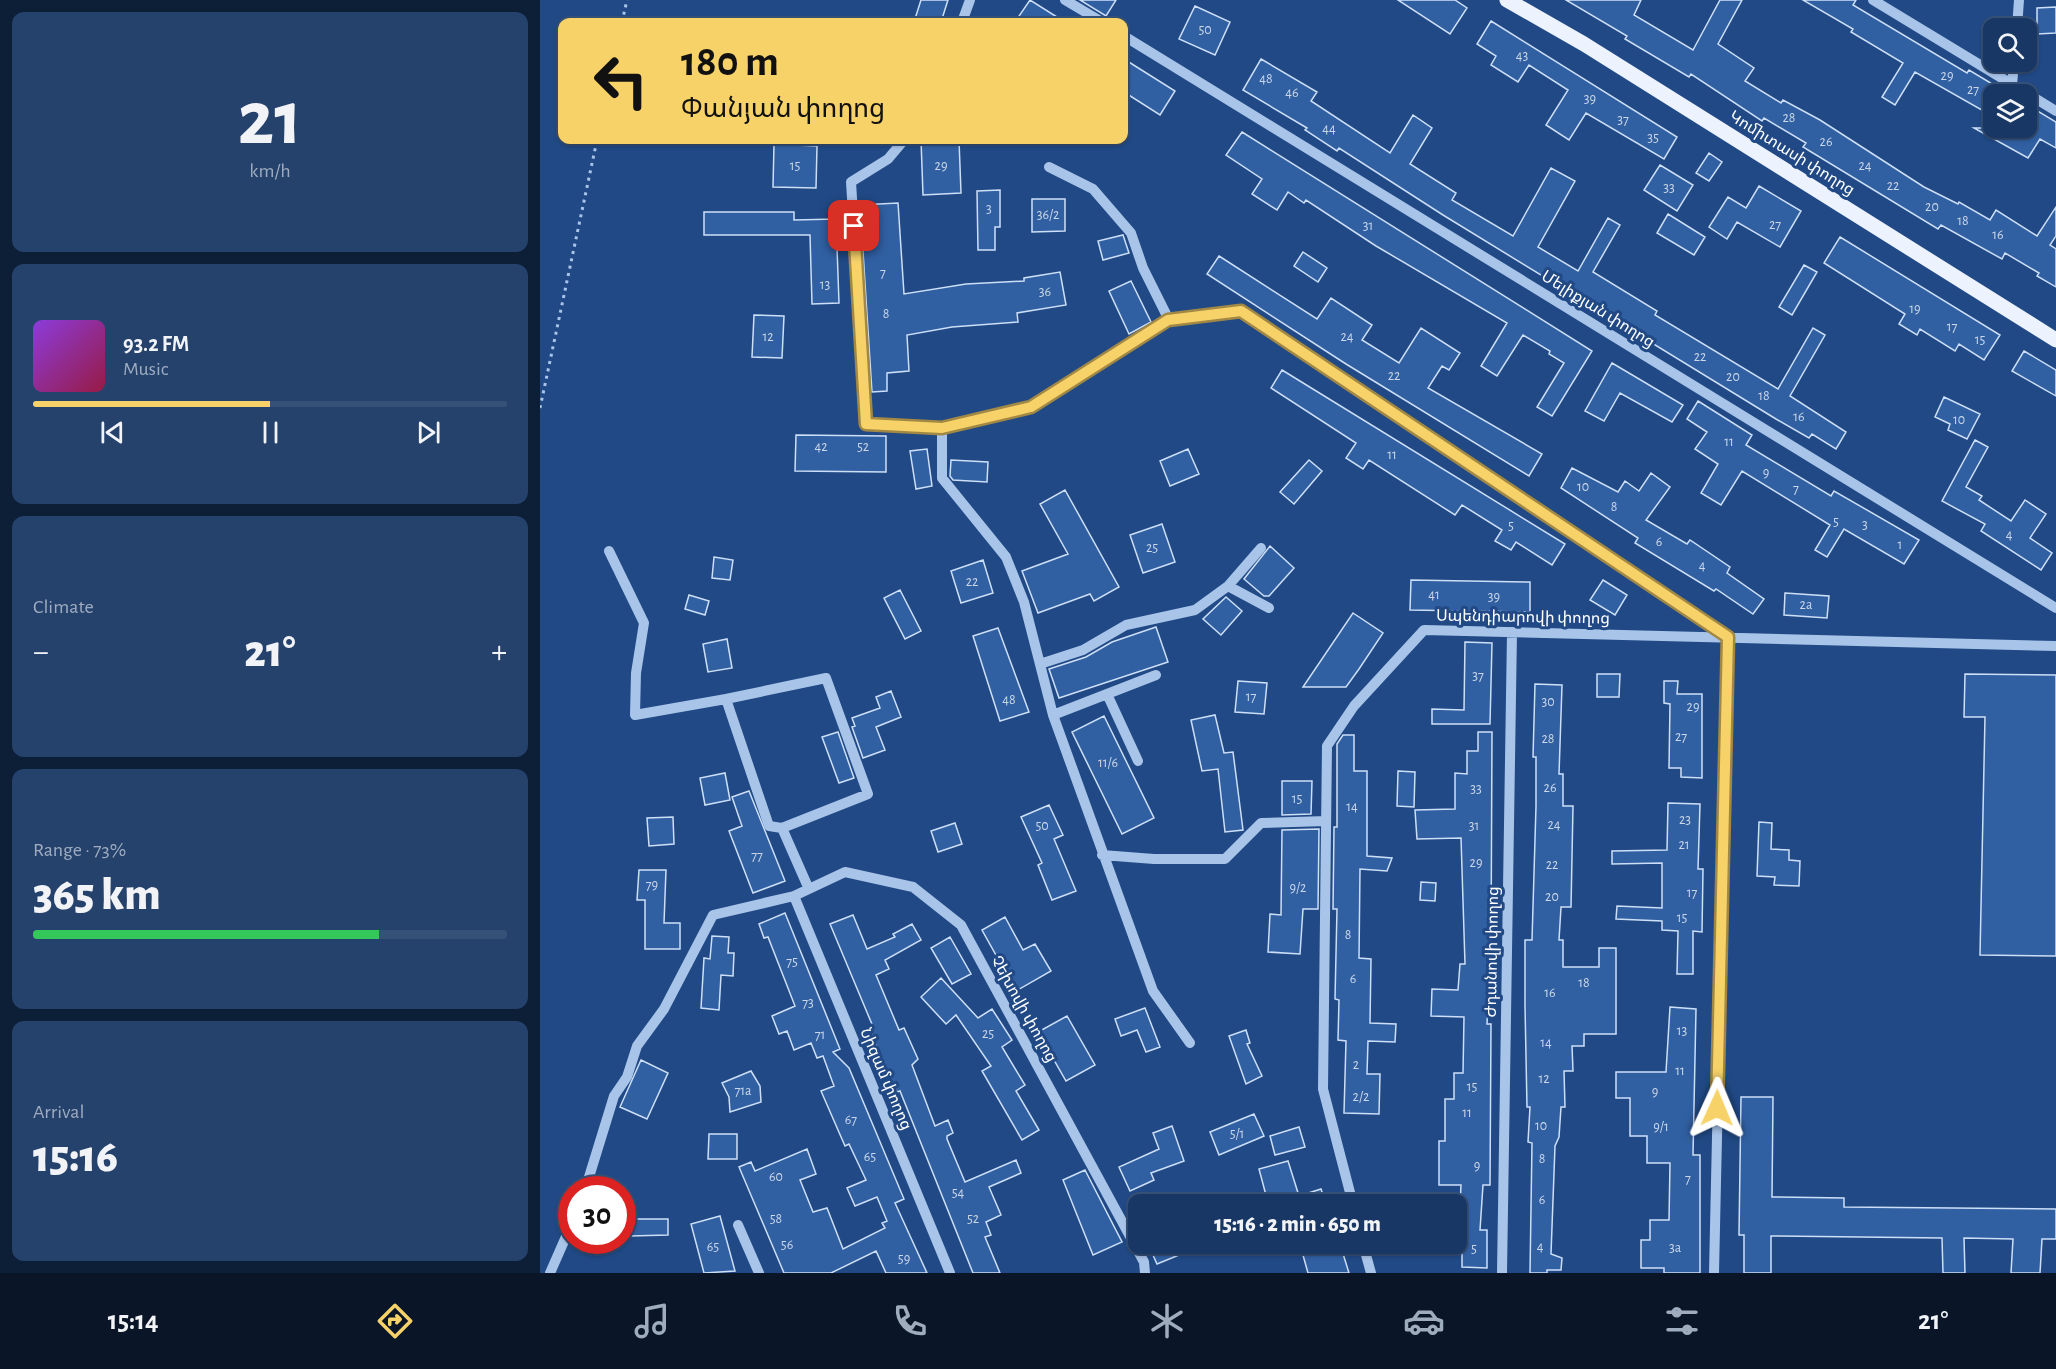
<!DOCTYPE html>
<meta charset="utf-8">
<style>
:root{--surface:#183764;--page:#25426d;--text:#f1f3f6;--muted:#9facbf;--line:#365178;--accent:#f7d269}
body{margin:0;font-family:"Alegreya Sans","Noto Sans Armenian",sans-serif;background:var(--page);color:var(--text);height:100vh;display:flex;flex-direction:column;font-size:22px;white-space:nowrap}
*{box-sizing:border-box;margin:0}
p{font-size:20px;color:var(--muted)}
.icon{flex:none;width:33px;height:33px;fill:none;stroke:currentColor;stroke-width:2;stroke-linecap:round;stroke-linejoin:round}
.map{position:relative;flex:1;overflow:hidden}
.panel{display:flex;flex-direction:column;gap:12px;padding:12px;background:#0d1e37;width:540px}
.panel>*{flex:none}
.guide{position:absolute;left:18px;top:18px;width:570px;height:126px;border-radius:12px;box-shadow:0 2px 4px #0004,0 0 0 2px var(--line);background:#f7d269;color:#111;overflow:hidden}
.tools{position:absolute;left:1443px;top:18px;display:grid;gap:12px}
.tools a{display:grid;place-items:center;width:54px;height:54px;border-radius:12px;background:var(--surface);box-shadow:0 2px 4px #0004,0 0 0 2px var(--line);font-size:30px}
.speed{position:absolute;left:18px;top:1176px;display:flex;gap:12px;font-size:30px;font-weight:700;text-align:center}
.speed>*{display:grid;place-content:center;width:78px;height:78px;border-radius:50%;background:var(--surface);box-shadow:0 2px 4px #0004,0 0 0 2px var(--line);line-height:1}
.speed .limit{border:9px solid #d22;background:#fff;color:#111}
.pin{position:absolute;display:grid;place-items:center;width:51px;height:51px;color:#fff;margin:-26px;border-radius:12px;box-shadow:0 3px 9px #0006}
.me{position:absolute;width:66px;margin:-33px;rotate:1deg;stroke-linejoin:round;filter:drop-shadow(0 0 4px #0008)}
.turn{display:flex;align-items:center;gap:21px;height:126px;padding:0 24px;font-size:27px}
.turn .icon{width:78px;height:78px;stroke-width:2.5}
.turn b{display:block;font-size:42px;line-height:51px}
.big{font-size:45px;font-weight:800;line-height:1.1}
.panel .card{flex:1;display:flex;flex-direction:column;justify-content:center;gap:9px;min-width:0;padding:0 21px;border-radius:12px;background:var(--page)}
.panel .dial{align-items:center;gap:0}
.dial b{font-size:78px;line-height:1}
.song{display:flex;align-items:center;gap:18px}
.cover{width:72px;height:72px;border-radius:9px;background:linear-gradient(135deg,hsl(270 70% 55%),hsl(340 70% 35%))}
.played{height:6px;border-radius:3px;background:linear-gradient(90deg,var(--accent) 50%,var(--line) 50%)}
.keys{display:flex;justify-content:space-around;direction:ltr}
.heat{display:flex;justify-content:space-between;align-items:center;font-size:33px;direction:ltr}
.charge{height:9px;border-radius:4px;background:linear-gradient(90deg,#34c759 73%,var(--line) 0)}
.trip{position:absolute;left:588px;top:1194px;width:339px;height:60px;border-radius:12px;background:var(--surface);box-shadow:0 2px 4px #0004,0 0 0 2px var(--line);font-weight:800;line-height:60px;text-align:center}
.menu{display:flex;height:96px;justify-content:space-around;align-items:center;background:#0a1628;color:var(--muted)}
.menu .icon{width:42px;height:42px}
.menu .selected{color:var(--accent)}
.menu b{font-size:27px;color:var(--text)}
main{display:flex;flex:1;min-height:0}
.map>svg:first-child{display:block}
</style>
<main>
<section class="panel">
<div class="card dial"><b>21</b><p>km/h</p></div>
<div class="card">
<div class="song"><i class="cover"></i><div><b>93.2 FM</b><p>Music</p></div></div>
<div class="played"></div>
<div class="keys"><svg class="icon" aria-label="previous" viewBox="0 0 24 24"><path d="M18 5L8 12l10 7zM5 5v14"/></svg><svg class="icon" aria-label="pause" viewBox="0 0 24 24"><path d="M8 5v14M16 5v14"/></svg><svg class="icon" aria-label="next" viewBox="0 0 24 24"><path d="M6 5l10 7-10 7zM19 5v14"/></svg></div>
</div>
<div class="card"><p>Climate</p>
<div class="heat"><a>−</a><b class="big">21°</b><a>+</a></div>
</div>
<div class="card"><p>Range · 73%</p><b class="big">365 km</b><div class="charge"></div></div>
<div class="card"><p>Arrival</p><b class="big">15:16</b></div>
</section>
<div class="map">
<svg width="1516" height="1273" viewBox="0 0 1516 1273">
<rect width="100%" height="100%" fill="#204985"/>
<path fill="#305fa2" stroke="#cddff7" stroke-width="1.5" d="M381,0h27l-7,22h-27z
M490,0l35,22h-50z
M540,0h36l-10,16z
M858,0h57l12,8 -17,26z
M1026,0h75l-7,15 59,35 27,-50h22l-24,44 36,24 -9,13 36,22 2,-3 37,20 104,67 34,17 1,-2 31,18 6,-10 41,26 19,-29v29l-6,9 6,4v38l-19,-11 2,-3 -34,-20 -3,6 -61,-34 -3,4 -135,-82 3,-4 -42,-25 -2,3 -71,-47 -2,3 -64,-38 2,-3z
M1263,0h53l-3,5 114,68 2,-3 25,15v32l-79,-45 -20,33 -13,-8 21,-34 -52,-31 2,-3z
M655,6l35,16 -15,33 -36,-16z
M1516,7v26l-19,1v-26z
M951,21l186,116 -13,22 -78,-46 -17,27 -23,-15 22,-35 -39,-25 -11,17 -27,-17 5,-9 -19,-12z
M584,59l51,32 -15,24 -36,-23z
M721,59l56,33 -6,9 79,52 23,-38 19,13 -22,36 46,29 -4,7 61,36 38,-68 24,13 -37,66 40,24 30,-53 12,7 -27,47 64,39 -2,4 123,74 35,-61 12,7 -35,61 56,36 -10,17 -24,-15 -3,4 -33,-19 -333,-204 -104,-67 -2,3 -32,-21 2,-2 -64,-38z
M1486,104l30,18v26l-16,-9 -12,19 -54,-30h52z
M702,132l350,219 -40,65 -15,-9 27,-44 -15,-9 1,-3 -27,-16 -26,41 -16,-10 26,-43 -131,-77 -70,-46 -2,3 -16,-11 -11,18 -25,-16 10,-15 -36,-24z
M381,140h38l2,53 -38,2z
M234,144l43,2 -1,42 -43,-1z
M1169,153l13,9 -13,19 -13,-8z
M1120,165l33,20 -16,26 -33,-21z
M1219,186l42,25 -21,36 -43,-25 -10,17 -18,-12 19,-30 18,11z
M460,190v37h-5v23h-17l-1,-59z
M492,199h33v32l-33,1z
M358,203l6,91 62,-10 58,-3v-3l36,-6 6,33 -49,8 1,9 -66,5 -45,8 2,36 -22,2v18l-15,1 -12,-187z
M164,212h90v8l42,-1 3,84 -27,1 -2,-69h-106z
M1128,214l37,23 -11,18 -37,-22z
M583,235l6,18 -26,7 -5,-19z
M1300,237l160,98 -16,25 -25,-16 -4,7 -35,-22 -3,6 -18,-11 6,-10 -81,-51z
M763,252l24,16 -9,14 -24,-16z
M679,256l98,63 14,-21 41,27 -10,15 37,23 22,-35 39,25 -11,17 -7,-4 -14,22 114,66 -13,22 -183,-112 -139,-90z
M1264,265l13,7 -25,43 -13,-8z
M591,281l20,41 -22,12 -20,-43z
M214,315l30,1 -2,42 -30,-1z
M1484,351l32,19v26l-44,-25z
M1072,363l71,42 -11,17 -52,-29 -16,28 -19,-10z
M742,370l283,174 -13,21 -36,-23 -5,8 -16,-9 7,-11 -40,-25 -7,10 -86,-55 -6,9 -17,-11 10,-15 -85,-55z
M1404,397l36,17 -13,25 -19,-9 2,-6 -15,-7z
M1158,401l54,34 -6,10 85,51 3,-5 85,49 -15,24 -60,-35 -17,28 -12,-7 15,-25 -88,-54 -21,34 -20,-12 17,-29 -23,-15 12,-17 -20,-13z
M256,435l90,1v36l-91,-1z
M1435,440l13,7 -22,40 16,9 -3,4 32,21 14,-21 21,14 -16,24 22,15 -11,17 -60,-39 4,-7 -43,-23z
M387,449l5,37 -16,3 -6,-38z
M648,449l11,25 -29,12 -10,-25z
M411,460l37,2 -1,20 -34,-2 -3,-4z
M769,460l13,11 -28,33 -14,-12z
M1032,468l46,24 7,-11 14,10 12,-18 19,14 -24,33 41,24 3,-4 40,27 -3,6 37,26 -11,15 -37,-25 -2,2 -79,-48 3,-5 -77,-50z
M525,490l54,97 -25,14 -4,-7 -52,19 -16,-42 46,-17 -28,-50z
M622,524l13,38 -32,11 -13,-38z
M730,546l24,22 -25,28h-5l-20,-17z
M174,557l19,3 -3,20 -18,-2z
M443,560l10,33 -32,10 -10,-32z
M871,580l119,2v30l-120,-2z
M1063,580l24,15 -12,20 -25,-15z
M360,590l21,41 -16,8 -21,-41z
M1245,593l44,3 -2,22 -43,-3z
M149,595l20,6 -4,14 -20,-6z
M686,597l16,14 -21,24 -18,-16z
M813,613l30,20 -24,36 -13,18h-43z
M616,627l12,35 -109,36 -10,-29 37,-12 26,-15z
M458,628l31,84 -29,9 -27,-85z
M187,639l5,29 -24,4 -5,-28z
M925,642l27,1 -2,81h-58v-15l32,1z
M1057,674h23l-1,23h-22z
M1425,674l91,1v281l-76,-1 5,-238h-21z
M698,681l29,2 -3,31 -29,-2z
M1124,681h14l-1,13h25v84l-21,-1v-9h-12l1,-64 -6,-1z
M995,684l27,1 -3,89h4v32h10l-2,101h-10l-2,33h4v27h36v-19h17v86h-32v12h-12l1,25h-9l1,36h-4l-2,30 -4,9 -4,108 11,4 -1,12h-14v3h-17l2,-130 -4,-1 2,-35h-3l-2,-101v-66h7l4,-134v-49h-3z
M351,691l10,26 -25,10 9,23 -22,8 -11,-31 3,-1 -3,-8 28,-10 -4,-11z
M675,715l9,38 9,-1 10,78 -18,2 -7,-63 -16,2 -11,-51z
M564,716l50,102 -32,16 -50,-102z
M298,732l16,46 -15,5 -17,-46z
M938,732h14l-1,218 -4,74h4l-1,161h-7l-3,45h7v38l-25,-1v-42l-3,-1 2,-39h-22v-44h6v-42h9v-26h9l1,-56 -33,-1 1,-27 26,1 2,-26h5l-4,-126 -44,1 -2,-29 40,-1v-36l12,1v-23h11z
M803,735h11v36h13v85l25,2 -5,13 -27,-2 -1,89 12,1 -1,64 26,1 -1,18 -27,-1 -1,33h13l-1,40 -35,-1 2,-72 -8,-1 1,-40 -4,-1 2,-90h-4l1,-82h3v-83z
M858,771l17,1 -1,35 -17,-1z
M185,773l5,27 -25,5 -5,-27z
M742,781h30l-1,33 -29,1z
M209,791l36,90 -32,12 -24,-62 13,-5 -10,-29z
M1128,803l32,1 -2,65h5l-1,63 -9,-1v43h-16l1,-43 -16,-1v-9l-46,-2 1,-13 45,2v-45l-50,1v-13l55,-1z
M509,805l14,30 -9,4 22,52 -24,9 -14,-35 4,-2 -21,-46z
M133,817l1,27 -25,2 -2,-28z
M1219,822l13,1 -1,26 18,1v10l11,1 -1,25 -25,-1 1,-8 -18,-1z
M415,823l7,21 -24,8 -7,-21z
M779,829l-1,80h-15l-3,45 -32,-2 2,-38 11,1 1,-85z
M99,870h27l-2,53h16v26h-35v-49h-8z
M881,882l15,1 -1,18 -15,-1z
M245,913l55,136 -7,3 16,16 55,131 -9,4 32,70h-41l-10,-22 -45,22h-47l-45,-106 12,-5 4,9 52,-22 9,25 -16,6 13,32 14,-4 16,41 42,-21 -3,-5 5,-2 -10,-24 -22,9 -8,-18 19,-8 -17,-36 -4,2 -24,-55 13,-5 -11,-30 -6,2 -6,-15 -17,7 -7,-19 -8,3 -7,-18 23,-10 -27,-69 -4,1 -5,-14z
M313,915l14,34 28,-12 -2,-3 19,-10 9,16 -36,20 4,9 -13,6 23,55 5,-2 14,31 -6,6 23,61 13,-6 5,13 -6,3v3l18,43 51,-22 5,13 -32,14 12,28 -15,7 5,13 -6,2 15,36h-27l-73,-182 -3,1 -27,-61 4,-2 -44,-105z
M465,917l18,33 12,-6 16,27 -35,20 -34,-61z
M172,936l17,1 -1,16h6l-1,23 -12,-1 -2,35 -18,-2 3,-50 6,1z
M410,937l21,37 -19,10 -21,-36z
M401,978l37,40 14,-9 20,31 -10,7 23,38 -9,6 23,39 -17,10 -40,-69 9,-5 -35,-51 -10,9 -25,-27z
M1130,1007l26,2 -3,146h7v118h-36v-5h-23v-28h9v-20h19l1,-57h-23v-27h-17v-38h-14v-26h50z
M605,1008l15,39 -14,5 -9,-22 -16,6 -6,-17z
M527,1016l28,49 -29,16 -28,-49z
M706,1030l4,13 -3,1 15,32 -16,8 -17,-48z
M101,1060l27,13 -21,46 -27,-12z
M211,1071l9,15 1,16 -31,10 -1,-15 -7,-14z
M1201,1097h32l-1,100 72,1v9l212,2v30h-14l-2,34h-29l2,-34 -49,-1 1,35h-22l-1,-35 -171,-2v37h-27v-38h-5z
M714,1114l10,22 -45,19 -9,-23z
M632,1126l12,35 -33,12 3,7 -24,11 -11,-24 40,-18 -6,-16z
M759,1127l6,20 -30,8 -5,-19z
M169,1134h28v25h-29z
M748,1161l11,35 22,-7 5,15h-43l-1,-10 -15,5 -8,-30z
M545,1170l37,72 -29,13 -30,-75z
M180,1216l15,55 -31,2 -13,-49z
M90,1219h38v16l-38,1z
M608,1244h58l-49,20z
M776,1244h24l9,29h-41l-7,-25z"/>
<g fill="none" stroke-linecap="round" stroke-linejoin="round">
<path stroke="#a8c4e9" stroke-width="3" stroke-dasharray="3 4.5" stroke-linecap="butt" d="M82,22l5,-22
M0,408l57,-268"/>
<path stroke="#a8c4e9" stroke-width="10" d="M525,0l37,22
M1333,0l183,111
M422,22l8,-22
M1477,28l2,-28
M584,36l932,572
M1472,85l2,-23
M364,140l-16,19 -37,23 15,242 76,4 89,-21 138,-87 72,-9 487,326 -14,636
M509,167l44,22 38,44 12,35 26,52
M402,428v50l64,79 18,45 29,113 100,276 37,52
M69,551l35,72 -8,50 -1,42 91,-16
M688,586l41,22
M500,664l43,-14 43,-25 69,-15 33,-24 33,-38
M567,694l31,67
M513,715l103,-40
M242,828l86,-34 -42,-116 -100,21 43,127 13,2 26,59
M562,855l52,4h71l36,-36 65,-2
M254,896l156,377
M45,1190l29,-94 13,-19 10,-31 27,-37 49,-94 81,-19 51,-24 68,15 48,38 183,337 1,11
M813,1204l-30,-115 4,-343 27,-40 70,-76 632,16
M198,1225l21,48
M823,1244l8,29
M10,1273l22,-50
M962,1273l10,-641"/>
<path stroke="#ecf2fe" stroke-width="15" d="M967,0l77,44 472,296"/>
</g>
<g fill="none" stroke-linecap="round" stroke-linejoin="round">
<defs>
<path id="route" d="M314,226l12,198 76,4 89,-21 137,-87 73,-9 487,326 -11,471"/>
</defs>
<use href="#route" stroke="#a18844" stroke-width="15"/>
<use href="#route" stroke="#f7d269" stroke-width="10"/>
</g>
<g text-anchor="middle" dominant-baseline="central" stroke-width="6" stroke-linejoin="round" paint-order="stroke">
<g font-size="14" fill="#cbd7e8">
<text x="665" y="30">50</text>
<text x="982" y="56">43</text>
<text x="1407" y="76">29</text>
<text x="726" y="79">48</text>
<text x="1433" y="90">27</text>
<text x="752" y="93">46</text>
<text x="1050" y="99">39</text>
<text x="1249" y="118">28</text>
<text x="1083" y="120">37</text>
<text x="789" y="129">44</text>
<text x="1113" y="138">35</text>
<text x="1286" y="142">26</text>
<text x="255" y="166">15</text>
<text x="401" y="166">29</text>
<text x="1325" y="166">24</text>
<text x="1353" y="186">22</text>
<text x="1129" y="188">33</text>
<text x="1392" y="207">20</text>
<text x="449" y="209">3</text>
<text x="508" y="215">36/2</text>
<text x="1423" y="221">18</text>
<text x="1235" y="225">27</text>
<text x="828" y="226">31</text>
<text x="1458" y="235">16</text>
<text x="343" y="273">7</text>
<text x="285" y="285">13</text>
<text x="505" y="292">36</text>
<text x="1375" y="309">19</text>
<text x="346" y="314">8</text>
<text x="1412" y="327">17</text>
<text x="228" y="337">12</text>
<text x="807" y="337">24</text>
<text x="1440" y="340">15</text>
<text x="1160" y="357">22</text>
<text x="854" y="376">22</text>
<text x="1193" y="377">20</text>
<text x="1224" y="396">18</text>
<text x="1259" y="417">16</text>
<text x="1419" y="420">10</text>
<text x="1189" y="442">11</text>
<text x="281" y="447">42</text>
<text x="323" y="447">52</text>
<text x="852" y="455">11</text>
<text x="1226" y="473">9</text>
<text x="1043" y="487">10</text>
<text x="1256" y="489">7</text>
<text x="1074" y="507">8</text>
<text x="1296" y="522">5</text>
<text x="1325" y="525">3</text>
<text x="971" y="526">5</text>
<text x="1469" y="535">4</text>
<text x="1119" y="542">6</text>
<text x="1360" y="545">1</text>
<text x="612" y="548">25</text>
<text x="1162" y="566">4</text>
<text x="432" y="582">22</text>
<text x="894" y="595">41</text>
<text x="954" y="597">39</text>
<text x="1266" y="605">2a</text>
<text x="938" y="676">37</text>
<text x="711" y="697">17</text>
<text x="469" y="700">48</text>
<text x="1008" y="702">30</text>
<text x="1153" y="707">29</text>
<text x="1141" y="737">27</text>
<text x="1008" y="739">28</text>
<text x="568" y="763">11/6</text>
<text x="1010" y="788">26</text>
<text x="936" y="789">33</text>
<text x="757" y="799">15</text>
<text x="812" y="807">14</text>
<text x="1145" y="820">23</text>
<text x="1014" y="825">24</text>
<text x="502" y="826">50</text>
<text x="934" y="826">31</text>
<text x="1144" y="845">21</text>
<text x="217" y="856">77</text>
<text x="936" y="863">29</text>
<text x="1012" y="865">22</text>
<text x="112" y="885">79</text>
<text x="758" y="888">9/2</text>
<text x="1152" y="893">17</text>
<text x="1012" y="897">20</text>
<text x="1142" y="918">15</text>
<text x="808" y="935">8</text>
<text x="252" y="962">75</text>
<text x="813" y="979">6</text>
<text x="1044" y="983">18</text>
<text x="1010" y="993">16</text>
<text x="268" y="1003">73</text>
<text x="1142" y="1031">13</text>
<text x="448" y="1034">25</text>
<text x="280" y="1035">71</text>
<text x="1006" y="1043">14</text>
<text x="816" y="1065">2</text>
<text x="1140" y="1071">11</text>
<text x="1004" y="1079">12</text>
<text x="932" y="1087">15</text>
<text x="203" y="1091">71a</text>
<text x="1115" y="1092">9</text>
<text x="821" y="1097">2/2</text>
<text x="927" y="1113">11</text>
<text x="311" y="1120">67</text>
<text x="1001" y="1126">10</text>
<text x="1121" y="1127">9/1</text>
<text x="697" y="1134">5/1</text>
<text x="330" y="1157">65</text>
<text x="1002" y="1159">8</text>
<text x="937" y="1166">9</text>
<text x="236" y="1177">60</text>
<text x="1148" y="1179">7</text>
<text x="418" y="1193">54</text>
<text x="1002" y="1200">6</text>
<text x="236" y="1219">58</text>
<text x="433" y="1219">52</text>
<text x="247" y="1245">56</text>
<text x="173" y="1247">65</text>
<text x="1000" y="1247">4</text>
<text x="1135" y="1248">3a</text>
<text x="934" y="1249">5</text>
<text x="364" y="1259">59</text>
</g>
<g font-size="16" fill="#fff" stroke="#204985">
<text transform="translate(1252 153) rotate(32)">Կոմիտասի փողոց</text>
<text transform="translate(1058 309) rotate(32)">Մելիքյան փողոց</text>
<text transform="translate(983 617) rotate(1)">Սպենդիարովի փողոց</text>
<text transform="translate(952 952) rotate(-89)">Ժդանովի փողոց</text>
<text transform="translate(484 1009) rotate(61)">Չեխովի փողոց</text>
<text transform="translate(346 1079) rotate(67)">Նիզամ փողոց</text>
</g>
</g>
</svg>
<div class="tools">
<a><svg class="icon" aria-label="search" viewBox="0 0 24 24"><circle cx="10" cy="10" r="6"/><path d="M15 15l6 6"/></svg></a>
<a><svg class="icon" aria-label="layers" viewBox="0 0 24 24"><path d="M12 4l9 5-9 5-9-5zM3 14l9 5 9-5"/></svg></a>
</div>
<div class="speed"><div class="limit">30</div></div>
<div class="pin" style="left:314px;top:226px;background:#d93025"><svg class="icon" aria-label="arrive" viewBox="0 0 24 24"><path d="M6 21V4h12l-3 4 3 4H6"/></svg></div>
<svg class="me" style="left:1177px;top:1108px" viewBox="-20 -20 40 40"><path d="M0-17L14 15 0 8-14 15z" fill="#f7d269" stroke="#fff" stroke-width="4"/></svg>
<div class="trip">15:16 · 2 min · 650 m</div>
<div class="guide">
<div class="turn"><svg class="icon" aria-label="left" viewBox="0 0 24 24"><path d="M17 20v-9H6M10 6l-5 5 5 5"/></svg><div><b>180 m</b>Փանյան փողոց</div></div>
</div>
</div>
</main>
<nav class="menu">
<b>15:14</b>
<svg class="icon selected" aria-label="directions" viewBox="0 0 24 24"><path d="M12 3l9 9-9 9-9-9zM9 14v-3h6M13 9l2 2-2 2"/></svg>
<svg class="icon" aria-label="music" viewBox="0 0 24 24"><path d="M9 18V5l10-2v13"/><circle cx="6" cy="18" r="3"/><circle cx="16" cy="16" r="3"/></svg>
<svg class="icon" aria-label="phone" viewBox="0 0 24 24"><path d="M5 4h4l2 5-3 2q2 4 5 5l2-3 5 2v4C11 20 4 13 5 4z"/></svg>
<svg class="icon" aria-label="climate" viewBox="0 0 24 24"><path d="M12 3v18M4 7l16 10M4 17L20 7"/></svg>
<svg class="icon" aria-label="car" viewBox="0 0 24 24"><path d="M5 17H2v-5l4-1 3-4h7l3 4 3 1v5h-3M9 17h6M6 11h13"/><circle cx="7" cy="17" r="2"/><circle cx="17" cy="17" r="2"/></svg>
<svg class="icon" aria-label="filters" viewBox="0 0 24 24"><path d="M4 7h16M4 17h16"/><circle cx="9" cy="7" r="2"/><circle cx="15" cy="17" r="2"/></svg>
<b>21°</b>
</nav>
